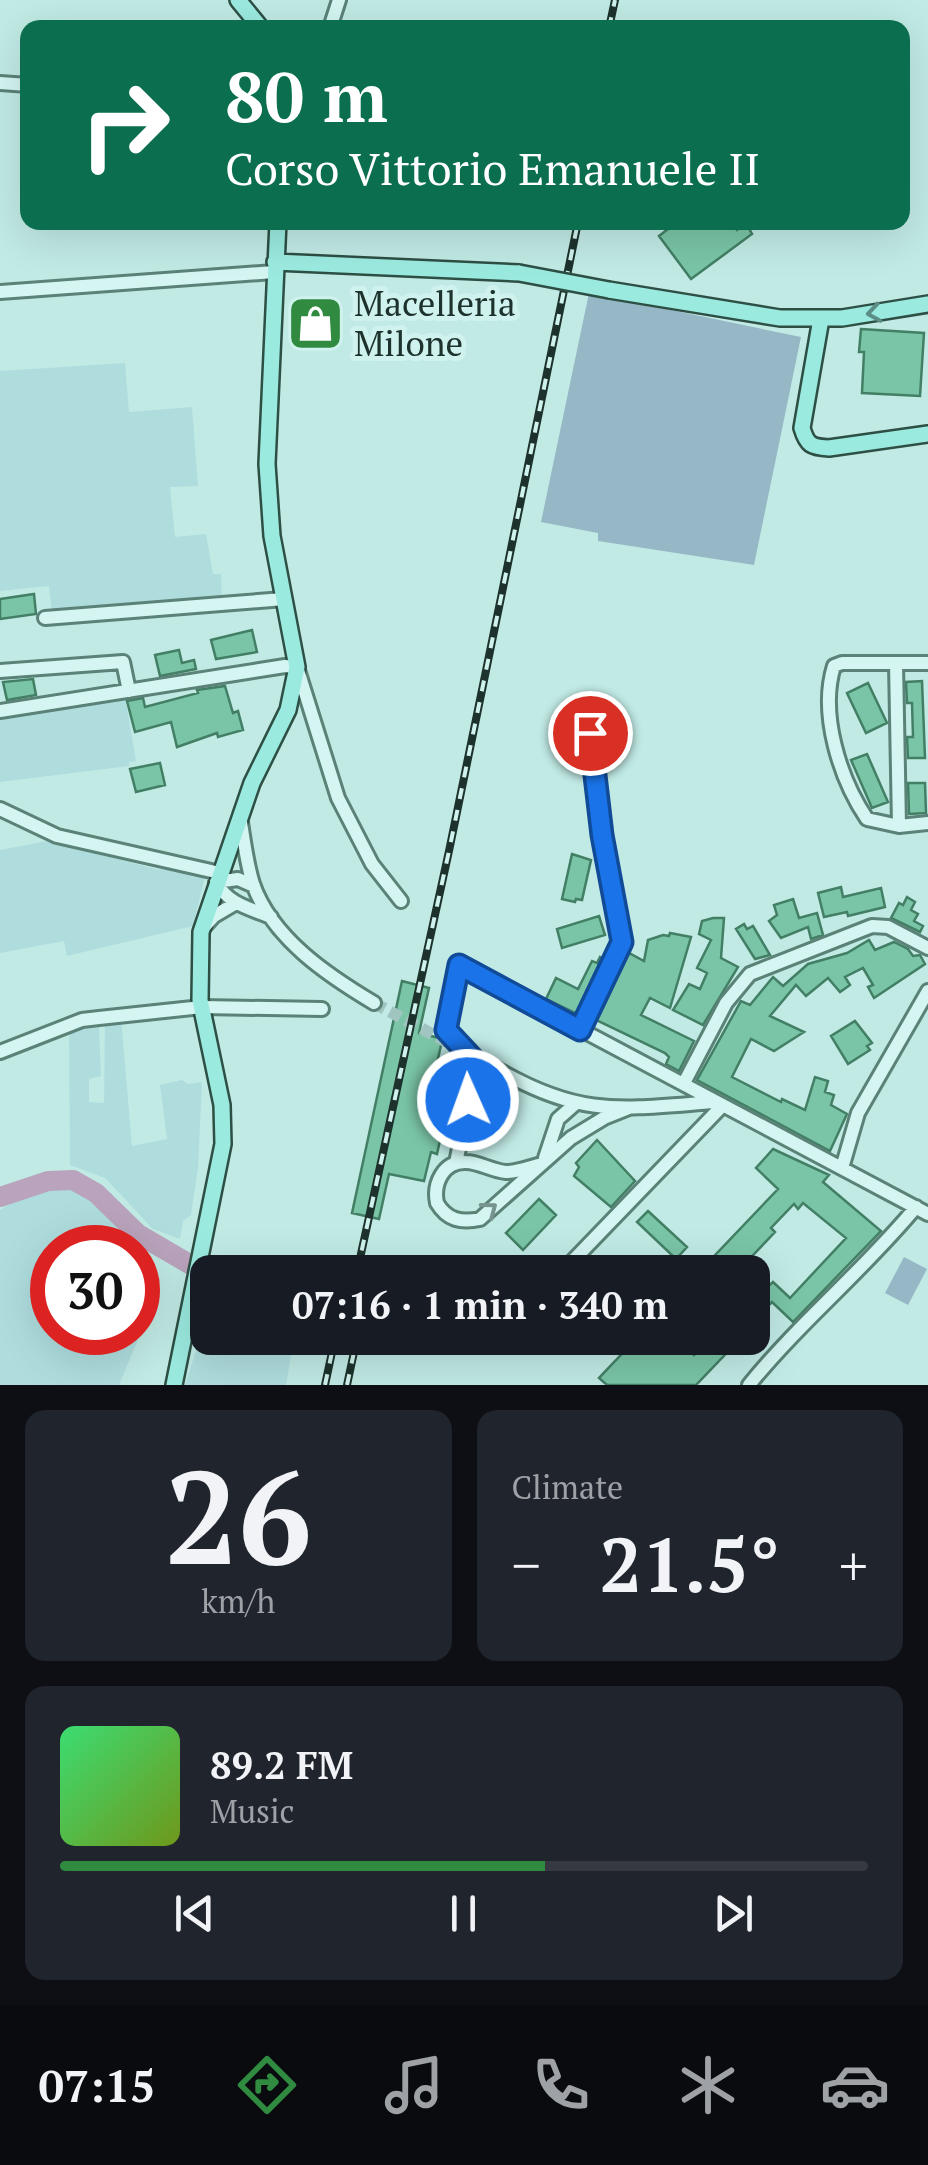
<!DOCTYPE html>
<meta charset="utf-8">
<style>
:root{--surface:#171b24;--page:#20242c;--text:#f1f3f6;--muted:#9ea1a6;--line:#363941;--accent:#308b40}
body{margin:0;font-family:"PT Serif",serif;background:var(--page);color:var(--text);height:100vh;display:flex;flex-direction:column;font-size:38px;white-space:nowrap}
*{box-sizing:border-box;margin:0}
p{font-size:32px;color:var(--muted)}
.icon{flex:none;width:55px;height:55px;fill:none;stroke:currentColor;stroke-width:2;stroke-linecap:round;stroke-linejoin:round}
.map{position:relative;height:1385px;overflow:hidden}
.details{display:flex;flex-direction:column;gap:25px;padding:25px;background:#0d0f14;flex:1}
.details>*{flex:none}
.top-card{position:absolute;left:20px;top:20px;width:890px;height:210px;border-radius:20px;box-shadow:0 10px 40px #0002;background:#0b6e4f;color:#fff;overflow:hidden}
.speed{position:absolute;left:30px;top:1225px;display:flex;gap:20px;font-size:50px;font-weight:700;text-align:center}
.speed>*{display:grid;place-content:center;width:130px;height:130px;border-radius:50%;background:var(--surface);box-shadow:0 10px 40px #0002;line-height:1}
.speed .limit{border:15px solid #d22;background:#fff;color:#111}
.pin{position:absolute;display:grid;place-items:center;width:85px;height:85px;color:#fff;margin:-42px;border:5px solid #fff;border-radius:50%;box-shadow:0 2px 10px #0007}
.me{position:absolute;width:110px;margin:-55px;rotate:358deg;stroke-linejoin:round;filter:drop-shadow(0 0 8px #0008)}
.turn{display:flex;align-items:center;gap:35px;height:210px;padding:0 40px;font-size:45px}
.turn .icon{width:130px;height:130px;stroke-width:2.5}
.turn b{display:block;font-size:70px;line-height:85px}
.big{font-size:75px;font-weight:800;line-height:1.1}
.details .card{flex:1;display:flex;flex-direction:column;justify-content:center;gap:15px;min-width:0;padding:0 35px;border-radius:20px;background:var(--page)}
.details .dial{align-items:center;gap:0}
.dial b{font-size:130px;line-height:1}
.song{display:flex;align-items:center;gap:30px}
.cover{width:120px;height:120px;border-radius:15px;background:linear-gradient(135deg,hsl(140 70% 55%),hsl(80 70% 35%))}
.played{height:10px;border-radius:5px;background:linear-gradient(90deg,var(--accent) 60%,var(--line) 60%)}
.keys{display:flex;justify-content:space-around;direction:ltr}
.heat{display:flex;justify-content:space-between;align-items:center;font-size:55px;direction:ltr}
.details .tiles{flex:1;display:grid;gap:25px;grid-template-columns:1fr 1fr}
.card:last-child{grid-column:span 2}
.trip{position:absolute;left:190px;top:1255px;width:580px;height:100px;border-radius:20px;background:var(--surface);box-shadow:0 10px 40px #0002;font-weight:800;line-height:100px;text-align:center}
.tabs{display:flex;height:160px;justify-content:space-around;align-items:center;background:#090b0e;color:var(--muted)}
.tabs .icon{width:70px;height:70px}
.tabs .active{color:var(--accent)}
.tabs b{font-size:45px;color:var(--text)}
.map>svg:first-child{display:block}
</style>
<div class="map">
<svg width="928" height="1385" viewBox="0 0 928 1385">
<rect width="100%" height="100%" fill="#c1eae5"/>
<path fill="#afddde" d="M125,363l4,49 63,-5 6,79 -28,1 5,50 31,-3 7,40h8l1,27 -170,13 -3,-28 -49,5v-220z
M125,696l11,65 -7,1v4l-129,16v-68z
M47,841l113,29 3,-8 43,10 -13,54 -126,30 -3,-15 -64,12v-103z
M121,1018l11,128 35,-7 -7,-54 22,-5 6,4 14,-2 -4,86 -7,47 -8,6 -3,18 -27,-10 -48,-51 -35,-13 -1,-135 27,-8 3,5 2,49 -12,3v23l15,1 1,-83z
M59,1187l15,3 21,14 39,43 -82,1v84h86v-20l1,25 -20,48h-119v-175l23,-15z
M207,1316l1,22h75l10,6 -7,41h-101z"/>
<path fill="#96b8c6" d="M589,293l212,44 -47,228 -156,-24v-8l-57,-11z
M904,1257l23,12 -19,36 -23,-12z"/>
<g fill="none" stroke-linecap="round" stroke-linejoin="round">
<path stroke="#baa3bc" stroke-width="20" d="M0,1197l48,-16 25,-1 23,13 42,41 70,41"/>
</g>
<path fill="#7ac5a7" stroke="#427f65" stroke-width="2.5" d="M677,222h55l5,8 9,-7 6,11 -61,45 -32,-43z
M861,329l63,4 -4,63 -58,-3 2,-41h-5z
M34,594l2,20 -36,5v-20z
M252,630l5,22 -41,7 -5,-19z
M179,650l3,13 12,-3 2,9 -36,7 -5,-21z
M33,679l3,16 -29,5 -4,-18z
M922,681l3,77h-17l-1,-21h6l-1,-34h-5l-1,-21z
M868,683l19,40 -21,10 -19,-40z
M225,686l8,27 5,-2 5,19 -25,7 -1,-4 -40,14 -6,-25 -36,10 -8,-31 16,-3 2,9 53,-14 -1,-3z
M867,754l21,48 -16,6 -21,-48z
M160,763l5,22 -29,7 -6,-23z
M908,783h17l1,30 -17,1z
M572,854l19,6 -9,40 -6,-1 -1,3 -13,-3z
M841,887l2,10 38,-9 4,19 -37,9 -1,-4 -23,5 -6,-24z
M907,897l8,5 -4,8 7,4 -4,7 9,5 -3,6 -29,-14 8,-15 4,2z
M793,899l6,19 18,-5 6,22 -12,4 -3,-12 -27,11 -12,-17 8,-6 -3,-10z
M599,916l6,19 -43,13 -5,-19z
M713,918h11l-3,40 17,9 -35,58 -30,-15 16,-26 11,5 7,-16 -10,-5 14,-28 -12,-6 3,-13z
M744,924l3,5 6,-3 17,29 -15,4 -19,-30z
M670,933l21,4 -21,71 -20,-10 -9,17 53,26 -15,30 -13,-7 3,-7 -4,-4 -69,-33 33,-67 15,8 4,-21 15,-5 6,1z
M869,940l6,10 19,-8 14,7 5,7 7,-1 5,9 -51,34 -6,-11 5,-2 -10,-17 -18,9 5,8 -10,7 -12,-14 -22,18 -10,-11 -26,31 34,16 -30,19 -23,-12 -19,38 49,25 1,-3 23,11 10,-33 13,4 -3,11 9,3 -3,10 16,9 -17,37 -133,-71 44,-79 9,4 23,-28 10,9 25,-22 39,-11z
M600,957l4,2 -27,55 -31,-15 10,-21 22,11 14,-28 5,2z
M402,981l27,7 -10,45 20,5 3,3 -5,22 19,4 -19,87 -6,-2 -7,29 -35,-7 -10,45 -27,-6z
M855,1021l17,22 -5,3 3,4 -22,14 -17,-28z
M597,1140l38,41 -24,26 -37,-31 5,-9 -3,-4z
M773,1149l56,26 -6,7 58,49 -88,91 -21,-20 -7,7 -13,-12v-20l13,12 8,-7 17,16 56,-60 -43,-35 -5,6 -4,-5 -23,24 4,4 -38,40h-38l79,-83 -22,-21z
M539,1199l17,16 -33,35 -17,-17z
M648,1211l39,36 -11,12 -39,-37z
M637,1338h37l20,17 17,-17h30l-45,47h-89l-8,-7z"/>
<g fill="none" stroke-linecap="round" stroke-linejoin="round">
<path stroke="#a0c5c0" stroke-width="12" stroke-dasharray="12 6" stroke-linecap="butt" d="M374,1003l123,66"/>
<defs>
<path id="minor" d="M330,28l9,-28
M0,83l28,2
M0,292l274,-20
M45,618l239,-19
M896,663l3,163
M928,663h-86l-8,3c-15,48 6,113 33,153l32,7 29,-3
M0,671l123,-9 6,29
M0,711l285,-45 12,1 41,131 34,66 29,37
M0,809l57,27 163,37
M241,822c3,21 6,43 12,62 19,54 74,91 121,119
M254,886l-16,-7 -22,3c12,22 33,26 55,35
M205,926l9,-10 22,-13
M580,1030l43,-88 -21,-107 -12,-102
M0,1052l82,-32 17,-2 103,-11 120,2
M497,1069c84,49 125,40 217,33
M684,1083l42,-80 24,-29 122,-48 16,1 40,21
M545,1158l13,-39 17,-15
M456,1163l19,-95c-3,-17 -21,-23 -29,-38l13,-65 469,249
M538,1165c-11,3 -21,7 -32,7 -14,-1 -27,-10 -40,-10 -23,-1 -33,22 -29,41 10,17 24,20 43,16l91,-81 33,-20 25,-10
M842,1168l16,-55 70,-122
M562,1272l161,-167
M749,1385c51,-63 115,-115 167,-178"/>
<path id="major" d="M238,0l23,28
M275,262l244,11
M609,290l171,28h62l86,-14
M821,319l-19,109c5,17 9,19 27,20l99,-14
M174,1385l49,-241 -1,-39 -22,-105 1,-68 51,-149 36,-73 9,-43 -25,-131 -5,-72 11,-242"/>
</defs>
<use href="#minor" stroke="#5a8276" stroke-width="18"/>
<use href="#major" stroke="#2e4f44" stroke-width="20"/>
<use href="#minor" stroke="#d4f5f2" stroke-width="12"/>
<use href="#major" stroke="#9beae0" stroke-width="15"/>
<defs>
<path id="rail" d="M609,28l6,-28
M357,1272l92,-421 129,-629
M325,1385l10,-47
M347,1385l10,-47"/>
</defs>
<use href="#rail" stroke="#1d322c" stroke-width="8"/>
<use href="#rail" stroke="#d0f2ee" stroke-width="4" stroke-dasharray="11" stroke-linecap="butt"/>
<defs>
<path id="major-bridge" d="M519,273l90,17"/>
</defs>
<use href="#major-bridge" stroke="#2e4f44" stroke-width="20" stroke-linecap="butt"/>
<use href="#major-bridge" stroke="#9beae0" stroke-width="15"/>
</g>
<defs><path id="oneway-chevron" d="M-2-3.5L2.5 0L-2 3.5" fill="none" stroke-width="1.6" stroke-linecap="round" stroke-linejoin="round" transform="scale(2.5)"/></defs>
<use stroke="#5c8e86" href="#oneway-chevron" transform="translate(874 313) rotate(171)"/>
<use stroke="#78948f" href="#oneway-chevron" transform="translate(490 1209) rotate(-37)"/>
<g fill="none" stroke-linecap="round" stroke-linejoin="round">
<defs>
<path id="route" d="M468,1100l6,-40 -28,-30 13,-65 121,65 42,-88 -20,-107 -12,-102"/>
</defs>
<use href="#route" stroke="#114b97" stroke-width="25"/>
<use href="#route" stroke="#1a73e8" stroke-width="18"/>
</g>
<defs>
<symbol id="shop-square" viewBox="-11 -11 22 22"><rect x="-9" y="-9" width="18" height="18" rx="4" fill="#308b40" stroke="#d0f2ee"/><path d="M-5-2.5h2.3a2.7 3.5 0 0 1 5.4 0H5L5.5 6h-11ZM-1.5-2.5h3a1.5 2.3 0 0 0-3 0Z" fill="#fff"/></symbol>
</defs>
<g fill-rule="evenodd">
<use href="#shop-square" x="284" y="292" width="63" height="63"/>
</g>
<g text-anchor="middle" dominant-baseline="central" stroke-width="10" stroke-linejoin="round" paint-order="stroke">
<g font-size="35" fill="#1d322c" stroke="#d0f2ee" text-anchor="start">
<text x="354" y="303">Macelleria<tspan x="354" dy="40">Milone</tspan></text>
</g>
</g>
</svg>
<div class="speed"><div class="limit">30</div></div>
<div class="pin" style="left:590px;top:733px;background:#d93025"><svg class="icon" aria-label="arrive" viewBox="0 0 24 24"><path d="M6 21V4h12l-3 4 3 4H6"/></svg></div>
<svg class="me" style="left:468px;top:1100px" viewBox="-20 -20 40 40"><circle r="17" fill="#1a73e8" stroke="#fff" stroke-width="3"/><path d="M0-11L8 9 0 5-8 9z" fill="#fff"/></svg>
<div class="trip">07:16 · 1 min · 340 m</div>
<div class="top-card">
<div class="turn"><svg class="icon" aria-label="right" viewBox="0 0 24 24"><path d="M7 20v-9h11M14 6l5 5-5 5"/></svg><div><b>80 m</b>Corso Vittorio Emanuele II</div></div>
</div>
</div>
<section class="details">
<div class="tiles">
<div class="card dial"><b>26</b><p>km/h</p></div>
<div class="card"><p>Climate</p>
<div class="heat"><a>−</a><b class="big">21.5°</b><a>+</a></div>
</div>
<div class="card">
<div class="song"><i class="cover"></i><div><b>89.2 FM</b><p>Music</p></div></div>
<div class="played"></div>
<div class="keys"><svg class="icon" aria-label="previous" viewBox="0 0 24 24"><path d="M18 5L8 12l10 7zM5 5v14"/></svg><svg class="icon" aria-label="pause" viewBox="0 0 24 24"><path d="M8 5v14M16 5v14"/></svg><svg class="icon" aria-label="next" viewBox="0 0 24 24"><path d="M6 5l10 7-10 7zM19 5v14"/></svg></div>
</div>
</div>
</section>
<nav class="tabs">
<b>07:15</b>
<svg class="icon active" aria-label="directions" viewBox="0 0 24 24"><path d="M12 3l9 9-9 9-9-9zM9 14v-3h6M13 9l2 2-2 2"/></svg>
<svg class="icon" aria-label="music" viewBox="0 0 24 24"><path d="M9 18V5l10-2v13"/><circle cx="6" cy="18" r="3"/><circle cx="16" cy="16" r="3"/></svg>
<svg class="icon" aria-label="phone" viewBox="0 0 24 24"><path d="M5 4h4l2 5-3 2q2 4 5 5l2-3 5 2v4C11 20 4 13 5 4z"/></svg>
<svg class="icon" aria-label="climate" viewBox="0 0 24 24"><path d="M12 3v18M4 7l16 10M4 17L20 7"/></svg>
<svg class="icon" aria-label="car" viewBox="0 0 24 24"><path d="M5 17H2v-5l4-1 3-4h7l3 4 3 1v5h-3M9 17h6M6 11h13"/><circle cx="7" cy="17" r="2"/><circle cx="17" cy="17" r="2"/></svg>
</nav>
